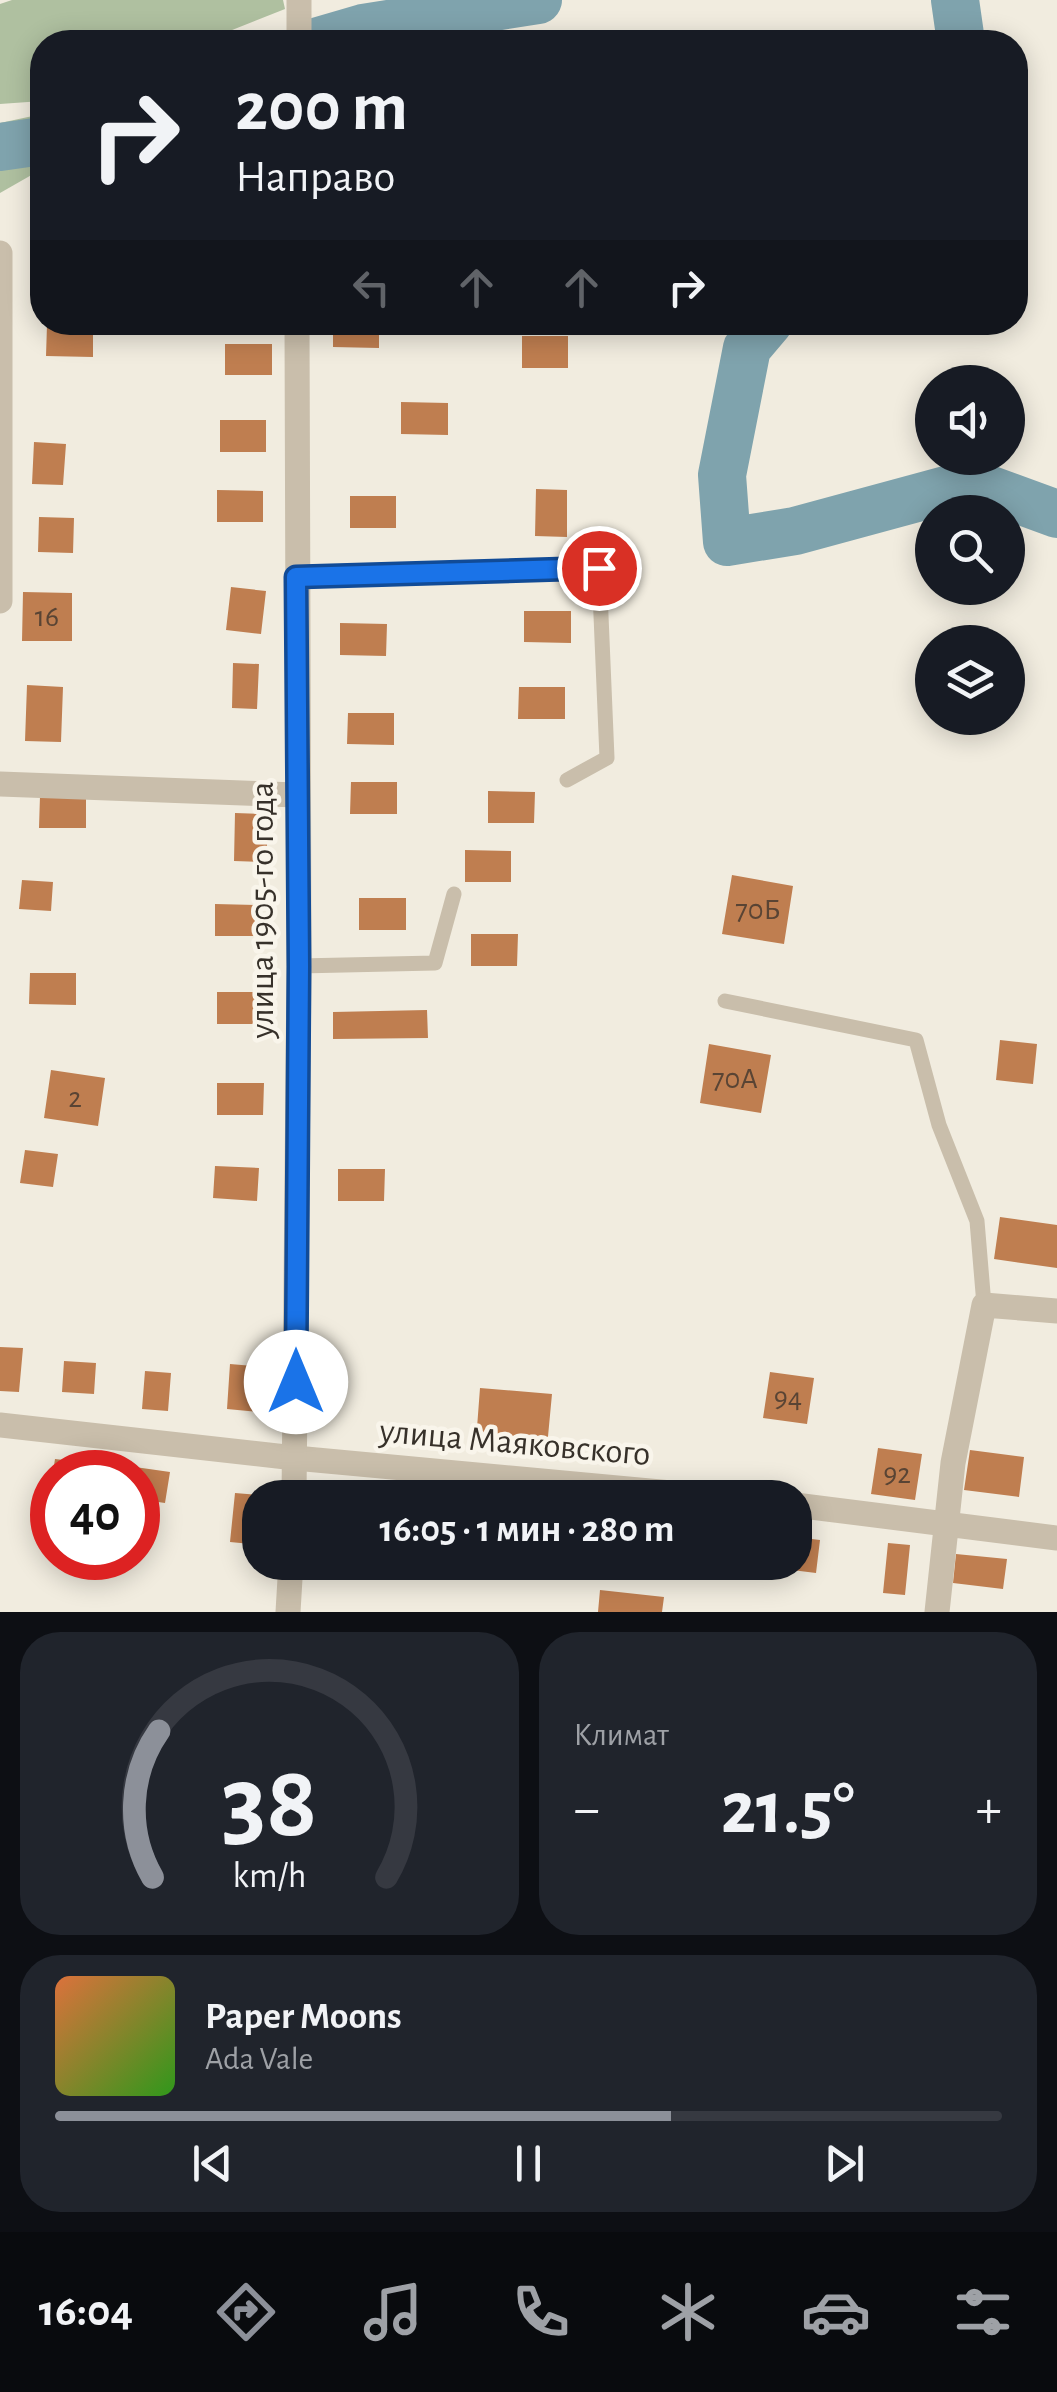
<!DOCTYPE html>
<html lang="ru">
<meta charset="utf-8">
<style>
:root{--surface:#171b24;--page:#20242c;--text:#f1f3f6;--muted:#9ea1a6;--line:#363941;--accent:#8c9099}
body{margin:0;font-family:"Alegreya Sans",sans-serif;background:var(--page);color:var(--text);height:100vh;display:flex;flex-direction:column;font-size:38px;white-space:nowrap}
*{box-sizing:border-box;margin:0}
p{font-size:32px;color:var(--muted)}
.icon{flex:none;width:55px;height:55px;fill:none;stroke:currentColor;stroke-width:2;stroke-linecap:round;stroke-linejoin:round}
.map{position:relative;height:1612px;overflow:hidden}
.panel{display:flex;flex-direction:column;gap:20px;padding:20px;background:#0d0f14;flex:1}
.panel>*{flex:none}
.top-card{position:absolute;left:30px;top:30px;width:998px;height:305px;border-radius:40px;box-shadow:0 5px 25px #0003;background:#171b24;color:var(--text);overflow:hidden}
.tools{position:absolute;left:915px;top:365px;display:grid;gap:20px}
.tools a{display:grid;place-items:center;width:110px;height:110px;border-radius:50%;background:var(--surface);box-shadow:0 5px 25px #0003;font-size:50px}
.speed{position:absolute;left:30px;top:1450px;display:flex;gap:20px;font-size:50px;font-weight:700;text-align:center}
.speed>*{display:grid;place-content:center;width:130px;height:130px;border-radius:50%;background:var(--surface);box-shadow:0 5px 25px #0003;line-height:1}
.speed .limit{border:15px solid #d22;background:#fff;color:#111}
.pin{position:absolute;display:grid;place-items:center;width:85px;height:85px;color:#fff;margin:-42px;border:5px solid #fff;border-radius:50%;box-shadow:0 2px 10px #0007}
.me{position:absolute;width:110px;margin:-55px;rotate:0deg;stroke-linejoin:round;filter:drop-shadow(0 0 8px #0008)}
.turn{display:flex;align-items:center;gap:35px;height:210px;padding:0 40px;font-size:45px}
.turn .icon{width:130px;height:130px;stroke-width:2.5}
.turn b{display:block;font-size:70px;line-height:85px}
.lanes{display:flex;align-items:center;height:95px;padding:0 40px;background:#0003;justify-content:center;gap:50px;direction:ltr}
.lanes .off{opacity:.35}
.big{font-size:75px;font-weight:700;line-height:1.1}
.panel .card{flex:1;display:flex;flex-direction:column;justify-content:center;gap:15px;min-width:0;padding:0 35px;border-radius:40px;background:var(--page)}
.panel .dial{align-items:center;gap:0}
.dial svg{height:260px;overflow:visible;fill:none;stroke:var(--line);stroke-width:7;stroke-linecap:round;text-anchor:middle}
.dial text{fill:var(--text);stroke:none}
.song{display:flex;align-items:center;gap:30px}
.cover{width:120px;height:120px;border-radius:15px;background:linear-gradient(135deg,hsl(20 70% 55%),hsl(110 70% 35%))}
.played{height:10px;border-radius:5px;background:linear-gradient(90deg,var(--accent) 65%,var(--line) 65%)}
.keys{display:flex;justify-content:space-around;direction:ltr}
.heat{display:flex;justify-content:space-between;align-items:center;font-size:55px;direction:ltr}
.panel .tiles{flex:1;display:grid;gap:20px;grid-template-columns:1fr 1fr}
.card:last-child{grid-column:span 2}
.trip{position:absolute;left:242px;top:1480px;width:570px;height:100px;border-radius:40px;background:var(--surface);box-shadow:0 5px 25px #0003;font-weight:700;line-height:100px;text-align:center}
.dock{display:flex;height:160px;justify-content:space-around;align-items:center;background:#090b0e;color:var(--muted)}
.dock .icon{width:70px;height:70px}
.dock .on{color:var(--accent)}
.dock b{font-size:45px;color:var(--text)}
.map>svg:first-child{display:block}
</style>
<div class="map">
<svg width="1057" height="1612" viewBox="0 0 1057 1612">
<rect width="100%" height="100%" fill="#f1ecdf"/>
<path fill="#afc0a0" d="M12,0h271l2,9 -83,33h-160v59l-42,3v-100z
M42,114v55l-42,24v-70z"/>
<g fill="none" stroke-linecap="round" stroke-linejoin="round">
<path stroke="#7fa3ad" stroke-width="48" d="M955,0l6,42
M315,42l48,-14 175,-28
M0,147l42,-6
M769,322l-22,26 -25,127 5,67 68,-11 177,-48 85,31"/>
</g>
<path fill="#bf7e50" d="M333,322h46v26l-46,-1z
M47,325h46v32l-47,-1z
M522,336h46v32h-46z
M225,344h47v31h-47z
M401,402l47,1v32l-47,-1z
M220,420h46v32h-46z
M34,442l32,2 -3,41 -31,-1z
M536,489l31,1v47l-32,-1z
M217,490l46,1v31h-46z
M350,496h46v32h-46z
M39,517l35,1 -1,35 -35,-1z
M231,587l35,4 -5,43 -35,-4z
M23,592l49,1v48h-50z
M524,611h47v32l-47,-1z
M340,623l47,1 -1,32 -46,-1z
M233,663l26,1 -2,45 -25,-1z
M27,685l36,2 -2,55 -36,-1z
M519,687h46v32h-47z
M348,713h46v32l-47,-1z
M351,782h46v32h-47z
M488,791l47,1 -1,31h-46z
M40,796l46,1v31h-47z
M235,813l32,1v48l-33,-1z
M465,850l46,1v31h-46z
M732,875l61,11 -9,58 -62,-10z
M22,880l31,2 -2,29 -32,-2z
M359,898h47v32h-47z
M215,904l46,1v31h-46z
M471,934h47l-1,32h-46z
M30,973h46v32l-47,-1z
M217,992h47v32h-47z
M427,1010l1,28 -95,1v-27z
M1000,1040l37,4 -4,40 -37,-4z
M709,1044l62,11 -10,58 -61,-10z
M51,1070l54,8 -7,48 -54,-8z
M217,1083h47l-1,32h-46z
M25,1150l33,4 -5,33 -33,-4z
M215,1166l44,2 -2,33 -44,-3z
M338,1169h47l-1,32h-46z
M1000,1217l57,8v43l-63,-9z
M0,1347l23,1 -4,44 -19,-1z
M64,1361l32,2 -2,31 -32,-2z
M230,1364l33,3 -4,45 -32,-3z
M145,1371l26,2 -3,38 -26,-2z
M770,1372l44,6 -7,46 -44,-6z
M480,1388l72,6 -5,53 -71,-6z
M878,1448l44,6 -7,46 -44,-6z
M970,1450l54,7 -5,40 -55,-7z
M55,1459l42,5 -1,8h-43z
M128,1466l42,6 -5,31 -27,-4v-27h-11z
M235,1493l25,2v50l-30,-3z
M795,1537l25,3 -4,33 -40,-5v-6h19z
M888,1543l22,2 -5,50 -22,-2z
M956,1554l51,5 -4,30 -50,-6z
M600,1590l64,7 -2,15h-64z"/>
<g fill="none" stroke-linecap="round" stroke-linejoin="round">
<path stroke="#c9beab" stroke-width="15" d="M296,577l303,-9 8,190 -40,22
M299,966l136,-3 19,-69
M725,1001l191,39 23,85 38,96 7,84"/>
<path stroke="#c9beab" stroke-width="25" d="M0,601v-348
M0,784l297,11
M0,1425l295,33 430,40
M795,1505l262,33
M937,1612l16,-149 31,-158 73,6"/>
<path stroke="#c9beab" stroke-width="25" d="M299,42v-42
M294,1498l5,-532 -2,-644
M288,1612l3,-50"/>
</g>
<g fill="none" stroke-linecap="round" stroke-linejoin="round">
<defs>
<path id="route" d="M296,1382l3,-416 -3,-389 303,-9"/>
</defs>
<use href="#route" stroke="#114b97" stroke-width="25"/>
<use href="#route" stroke="#1a73e8" stroke-width="18"/>
</g>
<g text-anchor="middle" dominant-baseline="central" stroke-width="9" stroke-linejoin="round" paint-order="stroke">
<g font-size="30" fill="#594434">
<text x="47" y="617">16</text>
<text x="758" y="910">70Б</text>
<text x="735" y="1079">70А</text>
<text x="75" y="1098">2</text>
<text x="788" y="1398">94</text>
<text x="897" y="1474">92</text>
</g>
<g font-size="35" fill="#37312a" stroke="#f9f5eb">
<text transform="translate(262 910) rotate(-90)">улица 1905-го года</text>
<text transform="translate(515 1443) rotate(5)">улица Маяковского</text>
</g>
</g>
</svg>
<div class="tools">
<a><svg class="icon" aria-label="sound" viewBox="0 0 24 24"><path d="M4 9h4l5-4v14l-5-4H4zM17 9q2 3 0 6"/></svg></a>
<a><svg class="icon" aria-label="search" viewBox="0 0 24 24"><circle cx="10" cy="10" r="6"/><path d="M15 15l6 6"/></svg></a>
<a><svg class="icon" aria-label="layers" viewBox="0 0 24 24"><path d="M12 4l9 5-9 5-9-5zM3 14l9 5 9-5"/></svg></a>
</div>
<div class="speed"><div class="limit">40</div></div>
<div class="pin" style="left:599px;top:568px;background:#d93025"><svg class="icon" aria-label="arrive" viewBox="0 0 24 24"><path d="M6 21V4h12l-3 4 3 4H6"/></svg></div>
<svg class="me" style="left:296px;top:1382px" viewBox="-20 -20 40 40"><circle r="19" fill="#fff"/><path d="M0-13L10 11 0 6-10 11z" fill="#1a73e8"/></svg>
<div class="trip">16:05 · 1 мин · 280 m</div>
<div class="top-card">
<div class="turn"><svg class="icon" aria-label="right" viewBox="0 0 24 24"><path d="M7 20v-9h11M14 6l5 5-5 5"/></svg><div><b>200 m</b>Направо</div></div>
<div class="lanes"><svg class="icon off" aria-label="left" viewBox="0 0 24 24"><path d="M17 20v-9H6M10 6l-5 5 5 5"/></svg><svg class="icon off" aria-label="ahead" viewBox="0 0 24 24"><path d="M12 20V5M6 11l6-6 6 6"/></svg><svg class="icon off" aria-label="ahead" viewBox="0 0 24 24"><path d="M12 20V5M6 11l6-6 6 6"/></svg><svg class="icon" aria-label="right" viewBox="0 0 24 24"><path d="M7 20v-9h11M14 6l5 5-5 5"/></svg></div>
</div>
</div>
<section class="panel">
<div class="tiles">
<div class="card dial"><svg viewBox="0 0 100 80">
<path d="M14 69A42 42 0 1 1 86 69"/>
<path d="M14 69A42 42 0 0 1 16 24" stroke="#8c9099"/>
<text x="50" y="56" font-size="32" font-weight="700">38</text>
<text x="50" y="72" font-size="11">km/h</text>
</svg></div>
<div class="card"><p>Климат</p>
<div class="heat"><a>−</a><b class="big">21.5°</b><a>+</a></div>
</div>
<div class="card">
<div class="song"><i class="cover"></i><div><b>Paper Moons</b><p>Ada Vale</p></div></div>
<div class="played"></div>
<div class="keys"><svg class="icon" aria-label="previous" viewBox="0 0 24 24"><path d="M18 5L8 12l10 7zM5 5v14"/></svg><svg class="icon" aria-label="pause" viewBox="0 0 24 24"><path d="M8 5v14M16 5v14"/></svg><svg class="icon" aria-label="next" viewBox="0 0 24 24"><path d="M6 5l10 7-10 7zM19 5v14"/></svg></div>
</div>
</div>
</section>
<nav class="dock">
<b>16:04</b>
<svg class="icon on" aria-label="directions" viewBox="0 0 24 24"><path d="M12 3l9 9-9 9-9-9zM9 14v-3h6M13 9l2 2-2 2"/></svg>
<svg class="icon" aria-label="music" viewBox="0 0 24 24"><path d="M9 18V5l10-2v13"/><circle cx="6" cy="18" r="3"/><circle cx="16" cy="16" r="3"/></svg>
<svg class="icon" aria-label="phone" viewBox="0 0 24 24"><path d="M5 4h4l2 5-3 2q2 4 5 5l2-3 5 2v4C11 20 4 13 5 4z"/></svg>
<svg class="icon" aria-label="climate" viewBox="0 0 24 24"><path d="M12 3v18M4 7l16 10M4 17L20 7"/></svg>
<svg class="icon" aria-label="car" viewBox="0 0 24 24"><path d="M5 17H2v-5l4-1 3-4h7l3 4 3 1v5h-3M9 17h6M6 11h13"/><circle cx="7" cy="17" r="2"/><circle cx="17" cy="17" r="2"/></svg>
<svg class="icon" aria-label="filters" viewBox="0 0 24 24"><path d="M4 7h16M4 17h16"/><circle cx="9" cy="7" r="2"/><circle cx="15" cy="17" r="2"/></svg>
</nav>
